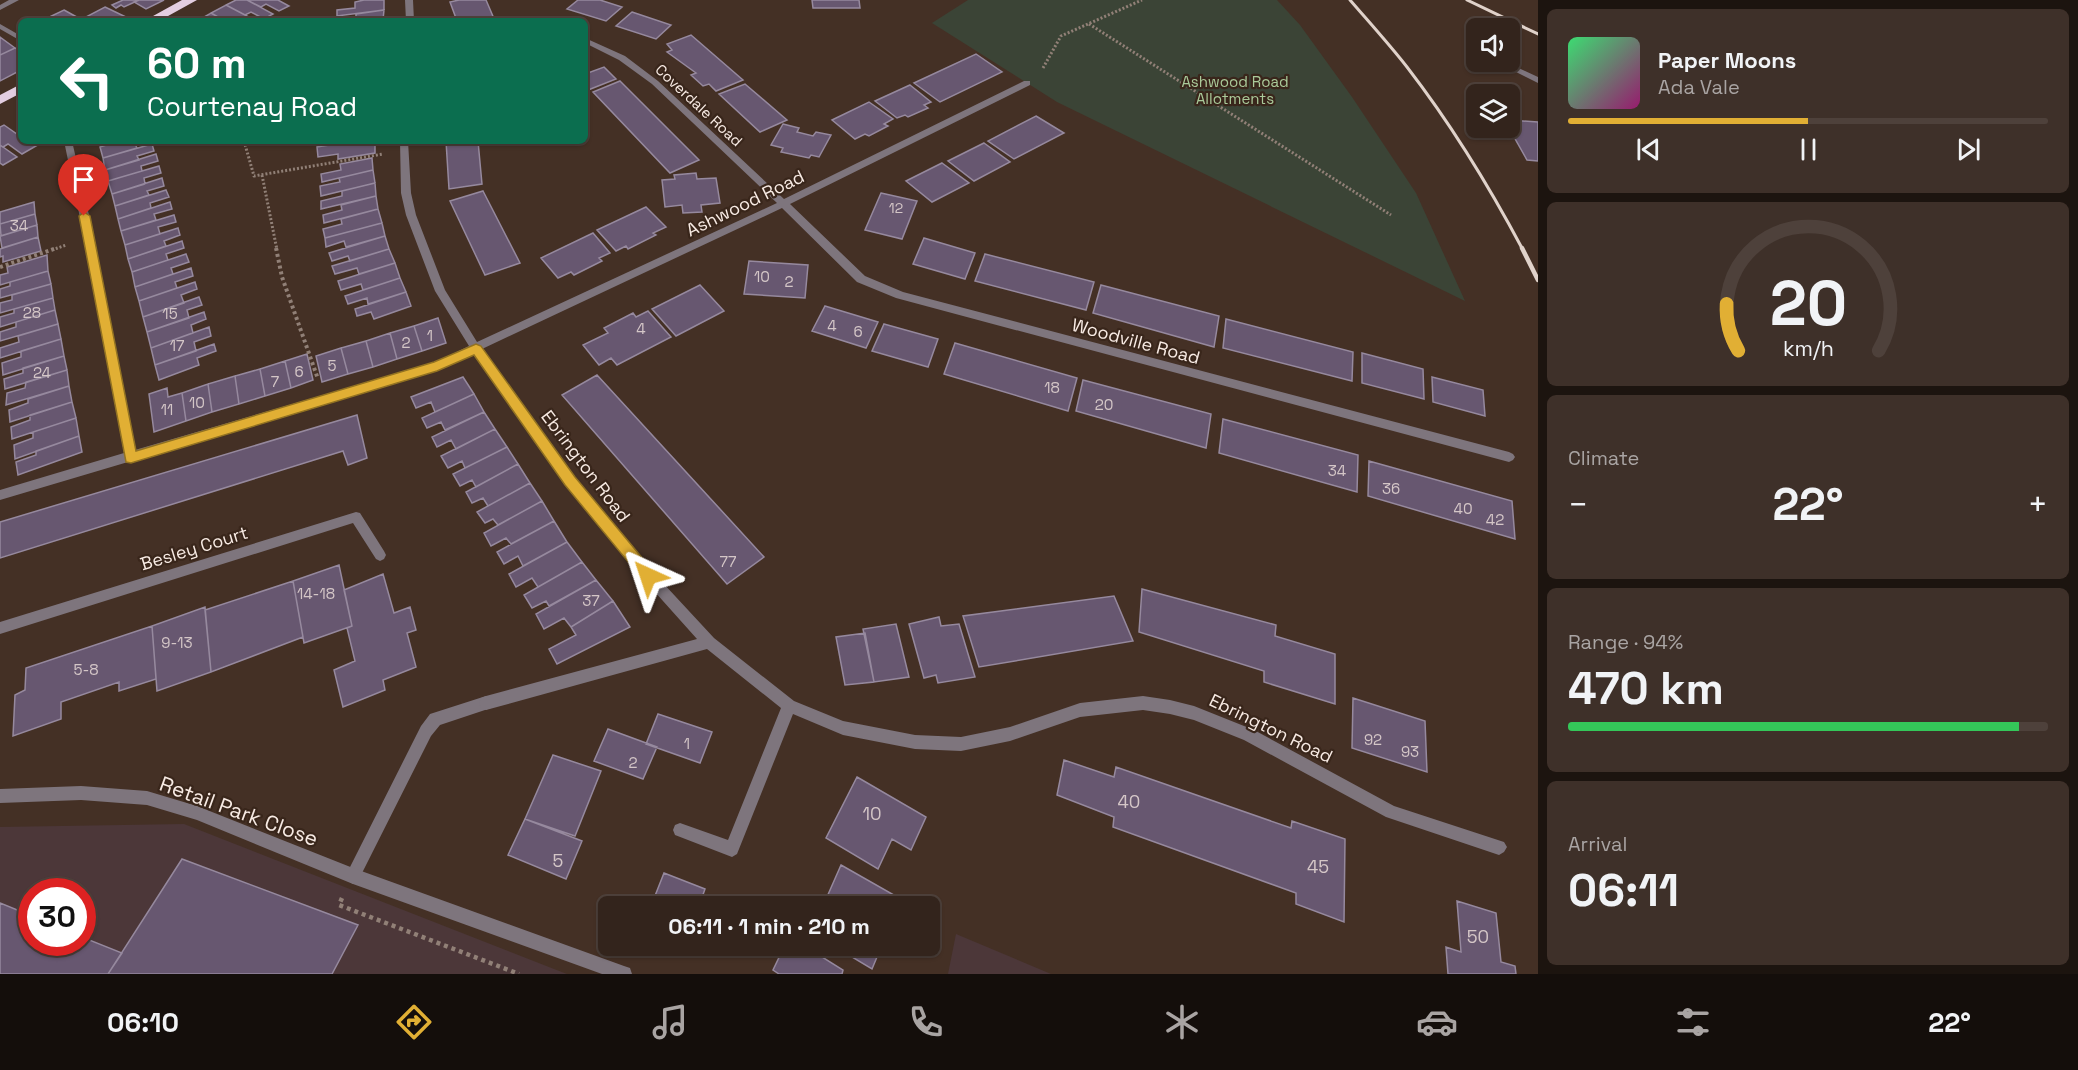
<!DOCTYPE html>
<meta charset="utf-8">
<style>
:root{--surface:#33241c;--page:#3e3029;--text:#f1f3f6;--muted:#a9a4a3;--line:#4e413b;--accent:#e1af34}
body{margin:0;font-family:"Space Grotesk",sans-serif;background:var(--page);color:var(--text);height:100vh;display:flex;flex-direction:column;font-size:22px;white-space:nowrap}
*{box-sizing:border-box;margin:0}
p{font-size:20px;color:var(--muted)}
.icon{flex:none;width:33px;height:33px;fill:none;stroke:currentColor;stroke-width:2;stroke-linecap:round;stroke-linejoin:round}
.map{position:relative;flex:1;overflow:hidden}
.sheet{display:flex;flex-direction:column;gap:9px;padding:9px;background:#1c140f;width:540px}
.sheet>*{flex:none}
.banner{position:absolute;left:18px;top:18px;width:570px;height:126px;border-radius:9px;box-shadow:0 2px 4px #0004,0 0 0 2px var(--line);background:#0b6e4f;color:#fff;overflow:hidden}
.controls{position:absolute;left:1466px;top:18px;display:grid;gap:12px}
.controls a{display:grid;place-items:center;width:54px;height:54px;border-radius:9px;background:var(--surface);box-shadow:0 2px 4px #0004,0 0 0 2px var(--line);font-size:30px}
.speed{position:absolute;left:18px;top:878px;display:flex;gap:12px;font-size:30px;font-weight:700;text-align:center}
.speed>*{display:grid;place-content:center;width:78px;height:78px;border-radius:50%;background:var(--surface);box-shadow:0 2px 4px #0004,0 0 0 2px var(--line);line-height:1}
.speed .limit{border:9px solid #d22;background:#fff;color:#111}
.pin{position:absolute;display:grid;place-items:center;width:51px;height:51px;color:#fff;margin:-62px -26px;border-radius:50% 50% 50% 0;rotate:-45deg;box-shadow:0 0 6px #0007}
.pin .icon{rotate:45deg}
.me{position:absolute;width:66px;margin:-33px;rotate:318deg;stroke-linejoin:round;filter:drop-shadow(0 0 4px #0008)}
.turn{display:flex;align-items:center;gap:21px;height:126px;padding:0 30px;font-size:27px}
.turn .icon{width:78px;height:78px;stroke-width:2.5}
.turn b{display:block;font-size:42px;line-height:51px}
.big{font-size:45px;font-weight:700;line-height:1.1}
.sheet .widget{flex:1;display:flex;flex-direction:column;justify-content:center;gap:9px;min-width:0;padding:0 21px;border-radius:9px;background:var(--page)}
.sheet .dial{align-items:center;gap:0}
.dial svg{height:156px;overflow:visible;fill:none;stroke:var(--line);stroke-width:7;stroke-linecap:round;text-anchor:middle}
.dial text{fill:var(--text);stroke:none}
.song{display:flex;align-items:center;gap:18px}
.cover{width:72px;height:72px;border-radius:9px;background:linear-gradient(135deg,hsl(140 70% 55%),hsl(320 70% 35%))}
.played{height:6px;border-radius:3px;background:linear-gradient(90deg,var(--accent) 50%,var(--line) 50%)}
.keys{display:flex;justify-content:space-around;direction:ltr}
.heat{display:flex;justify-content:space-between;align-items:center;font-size:33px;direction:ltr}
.charge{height:9px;border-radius:4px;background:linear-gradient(90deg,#34c759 94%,var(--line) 0)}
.trip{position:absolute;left:598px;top:896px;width:342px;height:60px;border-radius:9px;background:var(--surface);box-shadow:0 2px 4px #0004,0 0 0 2px var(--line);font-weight:700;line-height:60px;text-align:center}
.dock{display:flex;height:96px;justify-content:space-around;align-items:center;background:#140e0b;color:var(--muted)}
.dock .icon{width:42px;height:42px}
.dock .selected{color:var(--accent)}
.dock b{font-size:27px;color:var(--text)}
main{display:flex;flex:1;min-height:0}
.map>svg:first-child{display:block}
</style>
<main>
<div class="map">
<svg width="1538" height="974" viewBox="0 0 1538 974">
<rect width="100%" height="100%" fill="#443025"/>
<path fill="#4c3739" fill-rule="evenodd" d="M184,824l370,145 13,5h-567v-147zM32,891h50v51h-50z
M956,934l95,40h-103z"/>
<path fill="#3b4436" d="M968,0h309l23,25 52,72 64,96 49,108 -408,-199 -125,-79z"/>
<path fill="#675770" stroke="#96899e" stroke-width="1.5" d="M123,0h16l-15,7 -3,-2 -5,3 -4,-3z
M139,0h25l-18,9 -12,-7z
M236,0h11l26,14 -9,5 -13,-7 -6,3 -19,-10z
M247,0h31l11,6 -10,5 -13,-7 -5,3z
M364,0h20v10l-47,6v-6l18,-2v-6z
M459,0h27l9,21h-38l-7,-19z
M578,0h22l22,7 -16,14 -39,-12z
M812,0h47l1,8h-47z
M226,5l19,10 11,6h-31l-14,-8z
M105,7l21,10 -8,4h-33l-3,-2z
M64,10l20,11h-43z
M384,10l-1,10 -44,1 17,-3v-4z
M632,12l39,13 -15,14 -40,-13z
M211,13l14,8h-28z
M691,35l52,45 -27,11 -7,-7 -6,2 -12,-11 5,-2 -29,-21 5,-2 -5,-6z
M0,37l15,11 -15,7z
M15,48l6,3v12l-3,1 3,2v4l-21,11v-26z
M976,54l26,18 -62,30 -26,-19z
M604,67l12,12 -28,11 -3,-4v-12z
M620,81l79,79 -29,13 -77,-81z
M745,84l42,36 -27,12 -41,-38z
M910,85l21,17 -7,3 4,3 -20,9 -3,-2 -8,3 -22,-17z
M869,102l24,17 -9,5 4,2 -19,10 -4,-2 -10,5 -23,-19z
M1036,116l28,17 -50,26 -26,-18z
M1509,120l29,2v39l-11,-1 -18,-32z
M783,124l16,4 -2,4 16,4 3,-4 15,3 -12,22 -8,-2 -2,3 -28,-6 2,-4 -12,-3z
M4,125l17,12v4h7l8,5 -14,8 -14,-10 -5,3 -3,-2v-18z
M119,141h26l-10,3 2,4 -34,10 -3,-11z
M354,141h21v12l-37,6v-5l-20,3 -1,-10z
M446,141h32l4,43 -33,5z
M984,143l26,19 -36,19 -26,-20z
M152,144l2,7 -17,5 2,4 -34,10 -2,-12z
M0,145l3,2 14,10 -14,8 -3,-2z
M156,154l2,7 -17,5 1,5 -34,10 -3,-11z
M372,158l1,12 -51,12 -1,-8 20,-4 -1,-6z
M942,163l27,20 -37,19 -26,-21z
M159,166l2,7 -17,5 1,6 -33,10 -4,-13z
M373,170l2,13 -54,13 -1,-10 20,-4 -1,-4z
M696,173l1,6 19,-1 4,25 -19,2 1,7 -19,1 -1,-8 -17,2 -3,-27 13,-1 -1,-4z
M162,178l2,8 -17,5 2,4 -34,11 -3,-12z
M375,183l1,13 -55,13v-8l21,-5v-5z
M166,190l3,7 -19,6 1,5 -33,11 -3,-13z
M483,191l37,72 -35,12 -35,-74z
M881,193l36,8 -15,38 -37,-9z
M376,196l2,13 -54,14 -1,-8 19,-5 -1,-5z
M34,202l1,12 -35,10v-12z
M170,202l2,7 -18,5 2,6 -35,11 -3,-12z
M646,207l20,20 -13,6 3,2 -28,14 -2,-3 -10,5 -19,-21z
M378,209l4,14 -57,15 -2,-9 19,-5 -1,-5z
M35,214l2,11 -36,11 -1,-12z
M174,215l2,7 -18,5 2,7 -35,11 -4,-14z
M382,223l3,13 -39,11 -2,-6 -18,6 -1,-9z
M37,225l1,12 -36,11 -2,-12z
M178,228l2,7 -16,6 2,5 -38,13 -3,-14z
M593,233l17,20 -11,5 3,3 -28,14 -3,-3 -13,6 -17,-20z
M385,236l4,13 -39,12 -2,-5 -16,5 -3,-8z
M38,237l3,14 -38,11v-6l-3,1v-8z
M924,238l51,15 -10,26 -52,-15z
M182,241l2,7 -18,6 2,6 -36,12 -4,-13z
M389,249l6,14 -36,11 -2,-6 -22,6 -3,-8z
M186,254l3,8 -18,6 2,6 -38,13 -3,-15z
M985,254l109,28 -8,28 -111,-29z
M47,255l1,16 -48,14v-10l8,-2 -1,-6z
M749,261l59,4 -3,33 -61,-4z
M395,263l5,15 -37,12 -2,-6 -20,6 -3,-9z
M191,268l2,8 -18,6 2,6 -38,13 -4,-14z
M48,271l3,13 -51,14v-9l10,-3v-4z
M400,278l6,14 -38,12 -1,-6 -19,6 -3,-8z
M195,282l2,7 -16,6 3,8 -41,14 -4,-16z
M51,284l2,14 -53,15v-10l12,-3v-5z
M700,285l24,26 -48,25 -24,-27z
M1101,285l118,31 -5,31 -121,-34z
M406,292l5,14 -37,13 -3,-7 -14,4 -2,-7z
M199,297l3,8 -15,5 2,8 -42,14 -4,-15z
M53,298l2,12 -55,17v-10l14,-4v-4z
M825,306l53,16 -12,26 -54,-17z
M55,310l3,14 -58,17v-9l16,-5v-5z
M648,311l23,26 -54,28 -6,-7 -12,7 -16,-20 25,-12 -4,-5 29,-15 3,4z
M204,312l2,7 -15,6 2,8 -42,15 -4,-16z
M438,318l8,25 -24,8 -8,-25z
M1226,319l127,33 -1,29 -129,-33z
M58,324l3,15 -61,19v-10l19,-6 -1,-6z
M884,324l54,15 -10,28 -56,-16z
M414,326l8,25 -25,8 -7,-26z
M209,327l2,9 -17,6 2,9 -41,14 -4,-17z
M390,333l7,26 -24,8 -7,-26z
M61,339l3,17 -61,19 -1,-12 19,-6v-6z
M366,341l7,26 -25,7 -7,-26z
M955,343l122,35 -9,33 -124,-37z
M214,344l2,7 -19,7 2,7 -40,15 -4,-15z
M341,348l7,26 -26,8 -6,-26z
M1362,353l61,16 1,30 -62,-16z
M307,354l6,26 -22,8 -6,-27z
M64,356l3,14 -62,19 -1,-10 19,-6v-5z
M285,361l6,27 -26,8 -5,-27z
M260,369l5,27 -26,8 -4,-28z
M67,370l2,16 -63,19 1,-12 18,-5 1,-6z
M597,375l167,182 -37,27 -165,-189z
M235,376l4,28 -27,8 -4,-28z
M463,377l11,17 -39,18 -4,-10 -15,6 -5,-11z
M1432,377l51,13 2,26 -52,-14z
M1083,380l128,34 -5,34 -130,-37z
M208,384l4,28 -26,9 -4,-28z
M69,386l3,16 -62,20 -1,-12 19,-7v-4z
M167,388l1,9 14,-4 4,28 -32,11 -5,-38z
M474,394l10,18 -39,18 -4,-8 -14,6 -5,-10z
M72,402l4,16 -64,21 -1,-12 19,-7v-5z
M484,412l11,17 -39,20 -5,-9 -14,7 -5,-10z
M357,415l10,43 -19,7 -5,-14 -343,107v-36z
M76,418l3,18 -64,23 -1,-14 19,-7v-6z
M1223,419l135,36 -1,37 -138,-39z
M495,429l12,18 -42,21 -3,-7 -14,7 -7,-12z
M79,436l3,16 -64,23 -2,-13 20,-7v-4z
M507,447l11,17 -42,23 -4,-7 -12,6 -7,-12z
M1369,461l143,40 3,38 -147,-43z
M518,464l12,19 -42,23 -5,-8 -11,5 -6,-11z
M530,483l12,18 -44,24 -5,-6 -8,4 -8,-11z
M542,501l12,20 -43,23 -5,-6 -15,8 -7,-13z
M554,521l13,21 -44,24 -5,-10 -14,8 -7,-12z
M567,542l15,20 -44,25 -6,-9 -16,9 -7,-13z
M582,562l14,18 -47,26 -3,-5 -14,7 -8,-13z
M339,565l13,61 -48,17 -11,-62z
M383,574l11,39 16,-6 6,23 -9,3 9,34 -33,13 2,10 -42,17 -9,-37 21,-9 -8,-33 5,-2 -8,-36z
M596,580l17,21 -42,26 -7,-9 -20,11 -8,-15z
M293,581l10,56 -92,35 -6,-62z
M1142,589l134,36 -1,11 60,18v50l-71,-22v-11l-125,-39z
M1114,596l19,45 -154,26 -16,-51z
M613,601l17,26 -73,37 -8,-15 27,-14 -5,-8z
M205,607l6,65 -54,19 -5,-65z
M939,617l2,9 18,-2 16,53 -37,6 -2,-8 -12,3 -15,-54z
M896,624l13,53 -35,5 -11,-53z
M152,626l4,53 -37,12v-9l-58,20v17l-48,17 2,-41 10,-5 1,-22z
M865,633l9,49 -29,3 -9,-48z
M1353,698l72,23 2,51 -75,-24z
M658,714l54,18 -12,31 -54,-19z
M608,729l49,18 -14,32 -49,-18z
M553,755l48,16 -26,65 -50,-17z
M1064,760l50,17 2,-10 175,61 1,-7 53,18 -1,83 -48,-18v-11l-183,-66 1,-10 -57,-22z
M857,777l69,40 -15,33 -19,-11 -14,30 -52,-31z
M525,819l57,22 -16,38 -58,-24z
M182,859l176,66 -26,49h-224z
M841,865l60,34 -3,7h-75z
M664,873l41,16 -6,17h-48z
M1457,901l39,12 5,49 14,4 1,8h-68l-2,-27 15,5z
M0,903l32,13v26h50v-5l40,16 -14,21h-108z
M785,945h18l40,25 -1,4h-63l-6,-4z
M832,945h50l-10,24z"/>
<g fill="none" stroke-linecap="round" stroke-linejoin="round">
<path stroke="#918077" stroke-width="3" stroke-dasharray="2 2" stroke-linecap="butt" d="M1089,24l302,191
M1043,68l18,-32 81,-36
M244,141l10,35 129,-22
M262,175l15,75
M52,250l14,-5"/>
<path stroke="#918077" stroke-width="4" stroke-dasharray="3 3" stroke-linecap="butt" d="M276,248l6,29 36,102
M0,267l57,-19"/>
<path stroke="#918077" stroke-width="4.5" stroke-dasharray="4 4" stroke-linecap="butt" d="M342,898l-3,7 180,69"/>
<path fill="#7e757d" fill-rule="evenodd" d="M9,0h10l-19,10v-5z
M0,24l21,12v5l-21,-12z
M1496,62h10l32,15v6z
M486,696l5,2 2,5 -2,5 -51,17 -9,11 -73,145 -5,3 -5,-3 -3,-5 3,-5 73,-145 9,-12z"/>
<path fill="#7e757d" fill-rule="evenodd" d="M405,0h8l1,21h-8z
M585,38l40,18 33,25 126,118 240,-118h6v4l-240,119 75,72 38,16 606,160 4,2 2,3 -2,3 -4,2 -613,-164 -39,-16 -75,-74 -300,141 92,128 63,78 77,83 80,63 49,20 72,14 46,2 49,-10 70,-24 63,-7 27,4 24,6 60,24 140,76 110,36 3,5 -3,5 -5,3 -113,-38 -142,-77 -50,-20 -24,-6 -27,-4 -63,7 -70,24 -49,10 -46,-2 -72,-14 -50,-21 -56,140 -5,3 -57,-22 -2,-5 2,-5 5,-2 48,17 53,-132 -74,-59 -221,61 -5,-2 -2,-5 2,-5 5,-2 211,-57 -68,-76 -63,-78 -93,-131 -36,16 -301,90 -5,3 -3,-1 -128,38v-10l124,-37 -40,-216 -20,-96h8l22,96 41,213 299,-87 35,-17 -34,-55 -29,-76 -5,-22 -1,-52h8l3,52 5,22 29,75 32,52 300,-139 -125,-119 -33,-24 -34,-17z
M356,512l4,1 24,38 2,4 -2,4 -4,2 -4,-2 -23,-36 -353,111v-12z
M81,786l66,5 50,15 156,62 271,98 6,2 2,6h-30l-249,-90 -156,-64 -50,-15 -66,-5 -81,3v-14z"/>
<path fill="#e3cee1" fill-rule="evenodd" d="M182,0h15l-38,21h-15z
M21,84v9l-21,11v-9z"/>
<path stroke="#e0d2ca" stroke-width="3" d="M1350,0c19,22 39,44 57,67 44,57 82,119 116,183
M1467,0l71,34"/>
<path stroke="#e0d2ca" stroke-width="4.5" d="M1522,248l16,32"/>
</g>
<path fill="#e1af34" stroke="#927222" stroke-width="1.5" d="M84,212l6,4 46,235 298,-89 42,-18 5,2 94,131 78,94 2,5 -2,4 -5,2 -5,-2 -78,-95 -91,-130 -37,16 -306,92 -5,-1 -47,-246z"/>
<g text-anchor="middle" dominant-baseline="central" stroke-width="4.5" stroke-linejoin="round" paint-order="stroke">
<g font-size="14" fill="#d4c6c7">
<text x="896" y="208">12</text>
</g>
<g font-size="15" fill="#aaca9a" stroke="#39261b">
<text x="1235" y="81">Ashwood Road<tspan x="1235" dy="17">Allotments</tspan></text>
</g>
<g font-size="15" fill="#f8ebe4" stroke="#39261b">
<text transform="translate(699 105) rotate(43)">Coverdale Road</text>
</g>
<g font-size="15" fill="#d4c6c7">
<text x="19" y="225">34</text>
<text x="762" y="276">10</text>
<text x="789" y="281">2</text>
<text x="32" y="312">28</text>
<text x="170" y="313">15</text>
<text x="832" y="325">4</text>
<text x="641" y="328">4</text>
<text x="858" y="331">6</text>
<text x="430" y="335">1</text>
<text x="406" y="342">2</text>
<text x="177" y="345">17</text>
<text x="332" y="365">5</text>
<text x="299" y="371">6</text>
<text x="42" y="372">24</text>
<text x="275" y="381">7</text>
<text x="1052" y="387">18</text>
<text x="197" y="402">10</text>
<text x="1104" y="404">20</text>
<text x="167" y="409">11</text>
<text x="1337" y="470">34</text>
<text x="1391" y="488">36</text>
<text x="1463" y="508">40</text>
<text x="1495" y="519">42</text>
<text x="728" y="561">77</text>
<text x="316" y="593">14-18</text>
<text x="591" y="600">37</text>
<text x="177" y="642">9-13</text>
<text x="86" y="669">5-8</text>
<text x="1373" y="739">92</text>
<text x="687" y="743">1</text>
<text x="1410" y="751">93</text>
<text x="633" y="762">2</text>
</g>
<g font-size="18" fill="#f8ebe4" stroke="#39261b">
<text transform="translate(745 203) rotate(-26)">Ashwood Road</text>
<text transform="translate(1136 341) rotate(15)">Woodville Road</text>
<text transform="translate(586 466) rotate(53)">Ebrington Road</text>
<text transform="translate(194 548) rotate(-17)">Besley Court</text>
<text transform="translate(1271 728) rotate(26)">Ebrington Road</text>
</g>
<g font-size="18" fill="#d4c6c7">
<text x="1129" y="801">40</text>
<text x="872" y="813">10</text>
<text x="558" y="860">5</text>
<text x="1318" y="866">45</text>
<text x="1478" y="936">50</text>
</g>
<g font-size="21" fill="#f8ebe4" stroke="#39261b">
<text transform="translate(239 811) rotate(20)">Retail Park Close</text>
</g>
</g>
</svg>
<div class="controls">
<a><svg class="icon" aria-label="sound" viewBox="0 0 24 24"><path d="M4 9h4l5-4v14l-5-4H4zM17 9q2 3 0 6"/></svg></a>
<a><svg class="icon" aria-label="layers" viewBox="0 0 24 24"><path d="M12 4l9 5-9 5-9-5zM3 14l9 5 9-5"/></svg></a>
</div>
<div class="speed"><div class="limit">30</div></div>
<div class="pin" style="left:84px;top:216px;background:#d93025"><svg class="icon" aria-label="arrive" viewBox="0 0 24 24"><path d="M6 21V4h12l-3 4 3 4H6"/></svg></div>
<svg class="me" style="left:648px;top:576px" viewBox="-20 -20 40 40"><path d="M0-17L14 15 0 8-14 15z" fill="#e1af34" stroke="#fff" stroke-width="4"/></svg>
<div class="trip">06:11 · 1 min · 210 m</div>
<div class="banner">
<div class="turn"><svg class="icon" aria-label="left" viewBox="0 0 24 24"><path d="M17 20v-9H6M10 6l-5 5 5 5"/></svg><div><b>60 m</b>Courtenay Road</div></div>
</div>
</div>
<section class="sheet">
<div class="widget">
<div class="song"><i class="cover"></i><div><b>Paper Moons</b><p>Ada Vale</p></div></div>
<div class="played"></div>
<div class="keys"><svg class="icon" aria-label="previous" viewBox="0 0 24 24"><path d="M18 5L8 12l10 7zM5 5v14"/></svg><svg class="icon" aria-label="pause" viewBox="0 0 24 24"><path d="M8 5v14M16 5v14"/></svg><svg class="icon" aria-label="next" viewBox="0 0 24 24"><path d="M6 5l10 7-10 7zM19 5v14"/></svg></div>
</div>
<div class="widget dial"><svg viewBox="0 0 100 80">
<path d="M14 69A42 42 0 1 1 86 69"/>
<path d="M14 69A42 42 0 0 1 8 45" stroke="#e1af34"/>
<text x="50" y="56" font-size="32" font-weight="700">20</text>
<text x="50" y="72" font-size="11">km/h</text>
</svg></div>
<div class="widget"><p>Climate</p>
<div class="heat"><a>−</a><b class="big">22°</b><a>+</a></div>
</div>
<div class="widget"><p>Range · 94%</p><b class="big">470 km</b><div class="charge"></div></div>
<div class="widget"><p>Arrival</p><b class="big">06:11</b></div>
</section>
</main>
<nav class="dock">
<b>06:10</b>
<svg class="icon selected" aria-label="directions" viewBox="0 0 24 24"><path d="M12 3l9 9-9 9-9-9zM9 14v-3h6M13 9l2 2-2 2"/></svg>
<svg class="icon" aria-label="music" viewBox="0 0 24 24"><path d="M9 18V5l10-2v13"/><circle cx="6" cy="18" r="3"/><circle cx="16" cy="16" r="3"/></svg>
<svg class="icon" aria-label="phone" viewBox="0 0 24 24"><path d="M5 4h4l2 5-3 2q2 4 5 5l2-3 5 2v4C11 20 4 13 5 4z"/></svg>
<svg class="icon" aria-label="climate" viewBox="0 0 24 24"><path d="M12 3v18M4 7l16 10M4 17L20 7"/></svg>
<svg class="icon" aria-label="car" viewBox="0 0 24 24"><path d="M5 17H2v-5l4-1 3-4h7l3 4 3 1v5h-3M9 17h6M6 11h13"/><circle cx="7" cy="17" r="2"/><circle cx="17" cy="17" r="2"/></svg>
<svg class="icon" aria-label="filters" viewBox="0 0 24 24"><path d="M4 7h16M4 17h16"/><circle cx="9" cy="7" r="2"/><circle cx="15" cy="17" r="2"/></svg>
<b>22°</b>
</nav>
